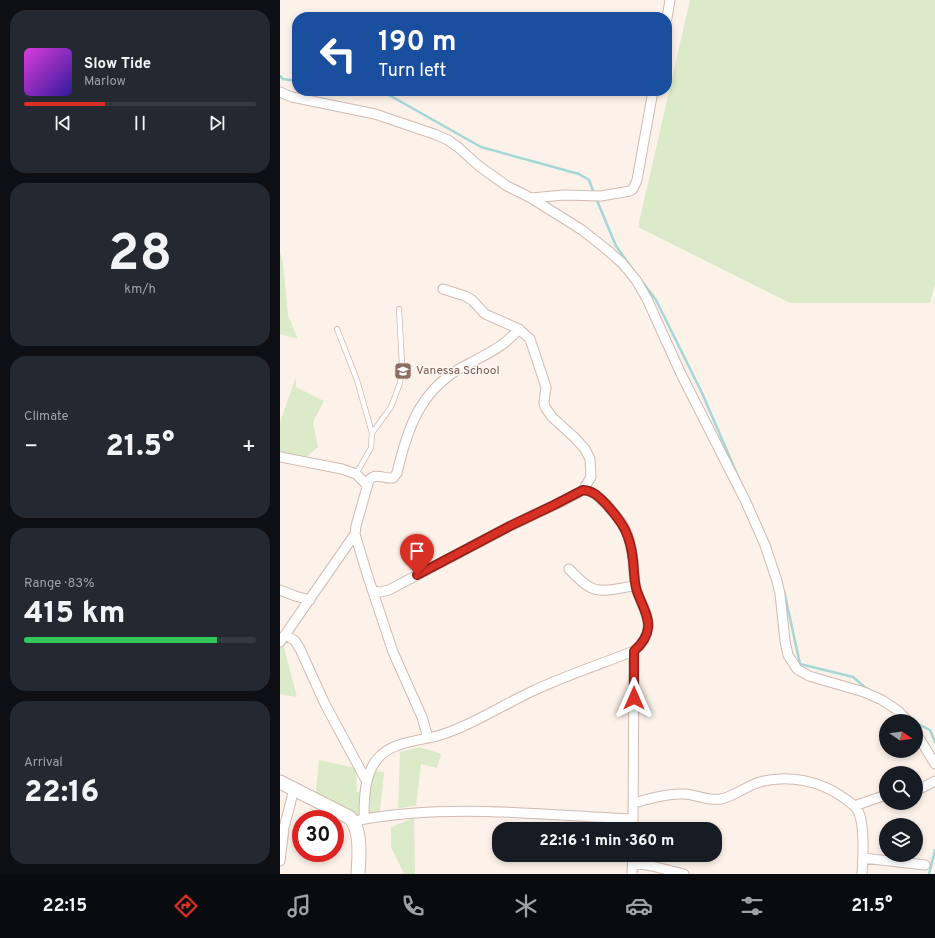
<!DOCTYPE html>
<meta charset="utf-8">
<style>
:root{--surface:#171b24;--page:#242831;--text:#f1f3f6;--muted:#9ea1a6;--line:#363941;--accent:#d93025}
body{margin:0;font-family:Overpass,sans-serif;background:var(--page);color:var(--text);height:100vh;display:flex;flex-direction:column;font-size:15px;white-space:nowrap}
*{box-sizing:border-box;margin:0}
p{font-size:13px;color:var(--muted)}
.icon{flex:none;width:22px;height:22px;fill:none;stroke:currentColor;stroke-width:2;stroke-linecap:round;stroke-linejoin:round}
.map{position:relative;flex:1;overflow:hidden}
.details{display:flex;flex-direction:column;gap:10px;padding:10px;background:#0d0f14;width:280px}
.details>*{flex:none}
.hud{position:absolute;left:12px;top:12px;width:380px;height:84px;border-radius:16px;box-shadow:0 2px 6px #0003;background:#1a4fa0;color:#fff;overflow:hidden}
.needle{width:26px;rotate:103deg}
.fabs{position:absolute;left:599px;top:714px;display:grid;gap:8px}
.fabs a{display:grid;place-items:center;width:44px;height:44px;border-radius:50%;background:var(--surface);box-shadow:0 2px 6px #0003;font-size:20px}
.speed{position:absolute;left:12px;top:810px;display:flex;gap:8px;font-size:20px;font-weight:700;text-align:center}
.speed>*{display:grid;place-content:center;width:52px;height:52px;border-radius:50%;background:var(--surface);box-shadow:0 2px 6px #0003;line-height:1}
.speed .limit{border:6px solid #d22;background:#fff;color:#111}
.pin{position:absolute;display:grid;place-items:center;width:34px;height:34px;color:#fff;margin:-41px -17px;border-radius:50% 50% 50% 0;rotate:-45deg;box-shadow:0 0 4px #0007}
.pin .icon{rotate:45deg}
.me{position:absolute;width:44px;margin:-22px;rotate:0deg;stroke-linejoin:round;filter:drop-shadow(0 0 3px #0008)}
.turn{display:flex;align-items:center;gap:14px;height:84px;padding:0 20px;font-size:18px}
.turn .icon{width:52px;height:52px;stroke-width:2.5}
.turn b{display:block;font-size:28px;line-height:34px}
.big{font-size:30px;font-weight:800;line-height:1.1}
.details .card{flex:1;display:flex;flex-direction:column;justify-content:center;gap:6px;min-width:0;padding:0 14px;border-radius:16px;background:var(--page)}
.details .dial{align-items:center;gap:0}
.dial b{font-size:52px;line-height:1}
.song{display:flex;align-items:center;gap:12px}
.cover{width:48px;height:48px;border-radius:6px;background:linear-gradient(135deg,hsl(300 70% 55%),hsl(250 70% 35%))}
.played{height:4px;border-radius:2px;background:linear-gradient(90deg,var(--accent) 35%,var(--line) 35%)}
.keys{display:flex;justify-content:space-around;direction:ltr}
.heat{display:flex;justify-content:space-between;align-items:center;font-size:22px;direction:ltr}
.charge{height:6px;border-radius:3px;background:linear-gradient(90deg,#34c759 83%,var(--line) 0)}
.trip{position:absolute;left:212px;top:822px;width:230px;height:40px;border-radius:16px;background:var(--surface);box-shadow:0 2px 6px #0003;font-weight:800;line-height:40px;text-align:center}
.tabs{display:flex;height:64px;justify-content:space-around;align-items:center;background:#090b0e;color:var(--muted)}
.tabs .icon{width:28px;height:28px}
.tabs .active{color:var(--accent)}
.tabs b{font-size:18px;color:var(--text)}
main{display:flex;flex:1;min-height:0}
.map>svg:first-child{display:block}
</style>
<main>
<section class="details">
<div class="card">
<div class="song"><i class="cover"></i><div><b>Slow Tide</b><p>Marlow</p></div></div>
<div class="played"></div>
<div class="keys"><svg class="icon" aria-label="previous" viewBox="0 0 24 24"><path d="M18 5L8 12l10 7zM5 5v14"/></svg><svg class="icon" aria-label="pause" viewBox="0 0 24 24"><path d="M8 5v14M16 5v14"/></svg><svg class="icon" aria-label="next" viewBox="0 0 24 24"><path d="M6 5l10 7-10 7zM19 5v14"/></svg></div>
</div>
<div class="card dial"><b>28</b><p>km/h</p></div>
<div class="card"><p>Climate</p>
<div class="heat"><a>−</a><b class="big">21.5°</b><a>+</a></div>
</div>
<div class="card"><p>Range · 83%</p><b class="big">415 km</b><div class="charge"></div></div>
<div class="card"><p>Arrival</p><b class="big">22:16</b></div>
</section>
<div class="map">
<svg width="655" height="874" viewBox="0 0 655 874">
<rect width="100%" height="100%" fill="#fcf2e9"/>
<path fill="#dbeac8" d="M410,0h245v283l-5,20h-140l-152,-76z
M0,252l3,10 5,53 10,24 -18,-5z
M16,377v10l28,14 -11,21 5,25 -13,11 -25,-7v-29z
M3,644l14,53 -17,-3v-46z
M140,747l21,7 -4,14 -16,-4 -5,42 -18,2 2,-56z
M39,760l37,8 1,24 12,3 4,-24 11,1 -4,39 -27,4 -38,-15z
M134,818l1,56h-11l-13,-27v-20z"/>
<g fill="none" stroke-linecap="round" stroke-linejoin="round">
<path stroke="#a5d7d6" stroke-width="2.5" d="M0,76l3,3 14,2
M81,91l28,4 92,52 98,27 10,6 5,13
M316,198l20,48 18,25
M361,280l15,20 46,93 38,88
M504,591l16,73 53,13 14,12
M636,723l14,7 5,12
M649,874l6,-24"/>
<defs>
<path id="lane" d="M57,329l20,51 15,53
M76,474l15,-26 1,-15 19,-26 9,-24 2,-19 -3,-55"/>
<path id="street" d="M387,18l3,-18
M0,92l12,5 83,17 59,20 14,6 11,8 20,18 28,20 24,12 51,32 24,19 16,14 14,17 11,19 34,75 64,126 20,45 12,36 3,13 5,47 3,14 9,14 12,7 55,16 18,8 15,10 11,11
M251,198l33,-3 37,1 29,-5 3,-2 4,-9 16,-89
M0,457l62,12 14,5 11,11
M289,569c6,6 12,13 19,17 13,9 33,1 47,0
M0,590l15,6 15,4
M93,591l7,1 9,-2 121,-64 55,-26 18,-10 8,-13 -1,-18 -5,-10 -10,-11 -23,-21 -7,-10 -1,-5 2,-15 -16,-48 -11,-10 -34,-15 -13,-14 -7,-4 -22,-7
M6,635l9,6 5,8 25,55 42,78
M0,642l75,-108
M636,733l19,31
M148,738l-6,-21 -29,-65 -26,-78 -12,-40 1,-8 13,-46c7,-8 14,-1 24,-2l4,-5c10,-43 22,-80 62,-104 23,-13 43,-20 60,-40
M636,791l19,-10
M354,803c16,-5 34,-10 51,-9 12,1 23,7 36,5 14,-3 25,-13 39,-17 28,-8 61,-1 84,16 6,4 12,8 15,15 6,15 4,45 3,61
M574,806l32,-11
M84,819c0,-20 0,-45 14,-61 14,-16 40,-17 59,-22 32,-9 67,-32 98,-46 32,-15 66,-26 99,-39 7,-6 13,-13 14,-23 2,-12 -9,-28 -12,-40 -2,-9 -2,-19 -3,-28 -3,-26 -9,-37 -27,-56 -8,-7 -12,-13 -23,-14
M79,820c90,-17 183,-5 274,-1
M353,829l1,-178
M583,858l62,7
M0,861l4,-33 10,-39
M353,863l19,3 32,8
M352,874l1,-19"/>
<path id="secondary" d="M0,782l69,35c13,11 10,41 9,57"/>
</defs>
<use href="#lane" stroke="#d0bab1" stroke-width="6"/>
<use href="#street" stroke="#d0bab1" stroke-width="11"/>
<use href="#secondary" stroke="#d3b9af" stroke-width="15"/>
<use href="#lane" stroke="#fff" stroke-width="4.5"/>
<use href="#street" stroke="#fff" stroke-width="9"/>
<use href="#secondary" stroke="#fff" stroke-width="13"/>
</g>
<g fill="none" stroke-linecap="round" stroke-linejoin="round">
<defs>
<path id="route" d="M137,575l93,-49 44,-21 29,-15c11,1 16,7 23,14 17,19 24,30 27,56 1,10 1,19 3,28 3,12 14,28 12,40 -1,10 -7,17 -14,23v47"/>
</defs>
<use href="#route" stroke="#8d1f18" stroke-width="10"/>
<use href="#route" stroke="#d93025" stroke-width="7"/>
</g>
<defs>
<symbol id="school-square" viewBox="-11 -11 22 22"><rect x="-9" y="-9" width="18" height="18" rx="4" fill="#8d6e63" stroke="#fef6f0"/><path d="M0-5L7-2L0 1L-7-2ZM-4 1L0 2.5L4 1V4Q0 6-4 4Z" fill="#fff"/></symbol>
</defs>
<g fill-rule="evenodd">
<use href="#school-square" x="113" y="361" width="20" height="20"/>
</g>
<g text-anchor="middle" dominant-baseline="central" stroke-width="3" stroke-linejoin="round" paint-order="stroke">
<g font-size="12" fill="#785e54" stroke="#fef6f0" text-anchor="start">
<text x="136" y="371">Vanessa School</text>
</g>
</g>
</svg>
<div class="fabs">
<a><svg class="needle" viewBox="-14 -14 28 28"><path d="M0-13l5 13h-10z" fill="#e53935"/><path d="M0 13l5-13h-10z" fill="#9ea1a6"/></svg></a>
<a><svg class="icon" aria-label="search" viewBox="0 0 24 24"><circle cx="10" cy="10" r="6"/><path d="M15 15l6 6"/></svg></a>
<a><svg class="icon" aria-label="layers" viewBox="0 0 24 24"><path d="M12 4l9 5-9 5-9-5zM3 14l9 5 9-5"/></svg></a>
</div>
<div class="speed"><div class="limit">30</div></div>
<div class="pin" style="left:137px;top:575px;background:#d93025"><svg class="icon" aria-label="arrive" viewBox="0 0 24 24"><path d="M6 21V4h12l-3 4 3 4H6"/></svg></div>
<svg class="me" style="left:354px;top:698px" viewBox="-20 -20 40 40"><path d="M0-17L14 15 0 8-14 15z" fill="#d93025" stroke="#fff" stroke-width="4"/></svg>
<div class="trip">22:16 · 1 min · 360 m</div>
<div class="hud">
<div class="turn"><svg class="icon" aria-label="left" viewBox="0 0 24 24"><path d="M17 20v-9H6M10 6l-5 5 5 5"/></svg><div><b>190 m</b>Turn left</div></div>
</div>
</div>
</main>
<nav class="tabs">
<b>22:15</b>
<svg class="icon active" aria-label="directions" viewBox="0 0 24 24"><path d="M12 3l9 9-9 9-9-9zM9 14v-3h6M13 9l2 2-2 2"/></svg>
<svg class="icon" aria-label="music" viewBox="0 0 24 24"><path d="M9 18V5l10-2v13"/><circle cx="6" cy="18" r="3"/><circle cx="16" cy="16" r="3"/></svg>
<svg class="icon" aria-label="phone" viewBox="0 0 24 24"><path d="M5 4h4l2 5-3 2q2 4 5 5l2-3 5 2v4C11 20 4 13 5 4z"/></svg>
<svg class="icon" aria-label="climate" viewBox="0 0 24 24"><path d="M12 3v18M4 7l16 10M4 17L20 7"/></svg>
<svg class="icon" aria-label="car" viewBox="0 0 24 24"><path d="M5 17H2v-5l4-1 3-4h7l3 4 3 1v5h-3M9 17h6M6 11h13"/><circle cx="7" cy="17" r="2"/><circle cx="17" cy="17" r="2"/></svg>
<svg class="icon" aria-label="filters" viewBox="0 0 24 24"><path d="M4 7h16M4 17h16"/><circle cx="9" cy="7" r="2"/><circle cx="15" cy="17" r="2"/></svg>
<b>21.5°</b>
</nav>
